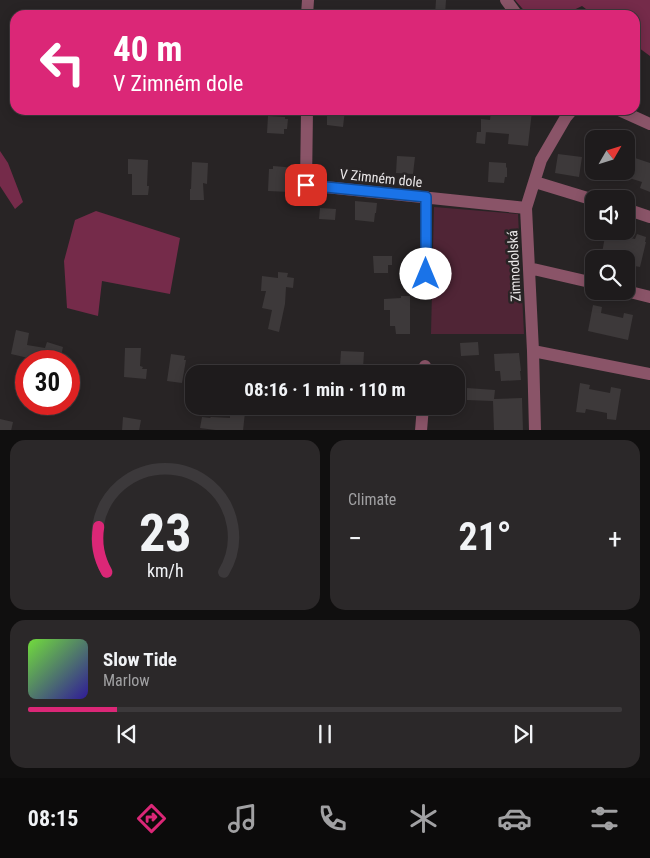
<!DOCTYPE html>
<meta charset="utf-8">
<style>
:root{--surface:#1e1b1c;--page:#2b2829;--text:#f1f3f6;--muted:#a1a1a3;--line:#3c393b;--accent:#db2777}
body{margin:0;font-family:"Roboto Condensed",sans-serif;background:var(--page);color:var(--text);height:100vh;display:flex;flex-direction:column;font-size:19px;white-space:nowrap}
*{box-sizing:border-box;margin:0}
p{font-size:16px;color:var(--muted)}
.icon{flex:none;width:28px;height:28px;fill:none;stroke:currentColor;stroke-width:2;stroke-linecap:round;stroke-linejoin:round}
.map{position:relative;height:430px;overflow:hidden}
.drawer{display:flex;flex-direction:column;gap:10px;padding:10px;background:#100f0f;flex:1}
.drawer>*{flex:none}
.guide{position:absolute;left:10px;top:10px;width:630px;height:105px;border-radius:15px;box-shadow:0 2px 12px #0003,0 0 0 1px var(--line);background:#db2777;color:#fff;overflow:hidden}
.needle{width:32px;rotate:51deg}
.controls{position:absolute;left:585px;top:130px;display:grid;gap:10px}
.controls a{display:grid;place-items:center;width:50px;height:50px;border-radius:10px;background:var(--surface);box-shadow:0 2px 12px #0003,0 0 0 1px var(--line);font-size:25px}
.speed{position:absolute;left:15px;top:350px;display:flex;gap:10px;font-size:25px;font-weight:700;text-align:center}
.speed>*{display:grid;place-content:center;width:65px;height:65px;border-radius:50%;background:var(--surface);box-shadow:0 2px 12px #0003,0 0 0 1px var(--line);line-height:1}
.speed .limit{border:8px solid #d22;background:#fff;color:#111}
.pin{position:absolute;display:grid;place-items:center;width:42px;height:42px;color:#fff;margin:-21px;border-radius:10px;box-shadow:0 2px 8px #0006}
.me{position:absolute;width:55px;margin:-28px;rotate:0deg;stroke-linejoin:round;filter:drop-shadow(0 0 4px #0008)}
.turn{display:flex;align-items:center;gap:18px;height:105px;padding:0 20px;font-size:22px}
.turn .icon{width:65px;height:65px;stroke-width:2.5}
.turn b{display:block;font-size:35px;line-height:42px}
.big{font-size:38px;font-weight:700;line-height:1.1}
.drawer .card{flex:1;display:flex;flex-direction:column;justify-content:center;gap:8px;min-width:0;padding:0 18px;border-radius:15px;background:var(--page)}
.drawer .dial{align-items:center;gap:0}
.dial svg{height:130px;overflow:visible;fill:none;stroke:var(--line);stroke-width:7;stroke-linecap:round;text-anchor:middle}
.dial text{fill:var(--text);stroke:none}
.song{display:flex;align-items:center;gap:15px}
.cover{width:60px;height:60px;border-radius:8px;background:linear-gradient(135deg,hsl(100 70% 55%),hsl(250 70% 35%))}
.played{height:5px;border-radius:2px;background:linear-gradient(90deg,var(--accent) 15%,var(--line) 15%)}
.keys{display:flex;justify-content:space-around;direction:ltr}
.heat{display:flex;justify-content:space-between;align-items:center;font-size:28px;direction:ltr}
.drawer .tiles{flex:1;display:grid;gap:10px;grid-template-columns:1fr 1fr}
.card:last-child{grid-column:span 2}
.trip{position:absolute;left:185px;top:365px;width:280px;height:50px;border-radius:15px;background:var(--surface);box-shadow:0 2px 12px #0003,0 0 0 1px var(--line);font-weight:700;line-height:50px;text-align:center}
.tab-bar{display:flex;height:80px;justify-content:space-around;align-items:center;background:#0c0b0b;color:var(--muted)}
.tab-bar .icon{width:35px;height:35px}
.tab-bar .current{color:var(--accent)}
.tab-bar b{font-size:22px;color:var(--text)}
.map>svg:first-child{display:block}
</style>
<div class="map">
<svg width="650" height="431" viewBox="0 0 650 431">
<rect width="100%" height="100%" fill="#282425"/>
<path fill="#502536" d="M434,207l84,7 6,120h-93z"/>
<path fill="#752b4a" d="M515,0h135v56l-15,-11v-30h-41l-12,-9 -19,9h-35z
M0,151l8,12 15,39 -8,7 -15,-23z
M96,211l84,27 -10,56 -68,-13 -4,35 -31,-8 -3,-47 11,-41z"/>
<path fill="#3d393a" d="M436,0h10l-1,15h-10z
M327,110h18l-2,17 -16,-2z
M491,110l41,1 -4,35 -20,-2 1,-10 -24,-2h1l-1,12 -9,-1 1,-11h4v-13l9,1z
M268,116l17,1v2h3l-1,10h-3v5l-17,-1z
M558,154l24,3 -3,20 -24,-4z
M626,155l24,8v29l-10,-4 2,-6 -16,-5z
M397,156l18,1 -2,17 -17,-1z
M128,159l20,1 -1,26h2l-1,9h-16v-21h-4z
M192,162l16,1 -1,21 -4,-1 1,17h-14v-11h1z
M489,162l17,1v4l1,1v9h-2l-1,6 -16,-1z
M273,166l12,1 4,1 -1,3 6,1v9h-4v11l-22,-1 1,-22h4z
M355,201l22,2 -1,10h-1l-1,9 -19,-2z
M320,208l16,1 -1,11 -16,-1z
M606,231h10l-1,4 20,4 2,-5 9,3 -1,5h1l-6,25 -11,-2 1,-6 -28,-6z
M373,256h19v9h-4v8h-14z
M278,272l10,1 -1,4 7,1 -1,10 -7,-1 -1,17 -6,28 -11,-3 4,-19 -10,-2 4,-17h-5l1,-15 16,2z
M401,296h9v38h-14l-1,-8h-5v-16h-6v-11l17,-1z
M593,305l9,2 -1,6 22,5 1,-5 9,2 -5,25 -40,-9z
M16,330l13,3 -2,12 18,3 2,-6 16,5 -3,14h-23v-1l-26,-6z
M478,342l1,13 -18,1 -1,-13z
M125,348h16l-1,18 3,1 -1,2h5l-1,10 -22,-2z
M341,351l23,1 -1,17h-2v2l-17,-1v-4h-4z
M519,353l2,18h-1l1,9 -20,1 -1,-10h-5l-1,-17z
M171,354l14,2 -1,4h2l-4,23 -15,-2z
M580,383l10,2 -1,4 21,4 1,-6 10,2 -5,31 -9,-1v-6l-21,-4 -1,4 -9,-1z
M467,388l28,2 -1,9 28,-1 1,33h-29l-1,-30 -26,-1z
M236,411l9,1 -2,19h-20l-23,-3 2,-11 8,1 1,-1 19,1v-2h5z
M123,417l18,3 -2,11h-17z
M0,419l13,3 -2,9h-11z"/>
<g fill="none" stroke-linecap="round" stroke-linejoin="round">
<path stroke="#8a5468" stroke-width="12" d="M506,0l11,15
M307,15l1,-15
M307,110l-1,75 220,23
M619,110l31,14
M535,182l59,18
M626,209l24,8
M529,268l65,15
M426,274v-77
M626,291l24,6
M533,351l117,23
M425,374v-8
M421,431l2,-25
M535,431l-2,-80 -7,-143 15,-48 25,-43 6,-7"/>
</g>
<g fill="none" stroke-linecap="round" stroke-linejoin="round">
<defs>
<path id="route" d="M306,185l120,12v77"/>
</defs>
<use href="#route" stroke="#114b97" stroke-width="12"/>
<use href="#route" stroke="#1a73e8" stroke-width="9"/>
</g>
<g text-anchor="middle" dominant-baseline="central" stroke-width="5" stroke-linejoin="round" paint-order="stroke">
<g font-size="14" fill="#e9e6e7" stroke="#282425">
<text transform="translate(381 178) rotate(6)">V Zimném dole</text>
<text transform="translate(514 266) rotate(-93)">Zimnodolská</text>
</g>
</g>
</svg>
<div class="controls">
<a><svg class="needle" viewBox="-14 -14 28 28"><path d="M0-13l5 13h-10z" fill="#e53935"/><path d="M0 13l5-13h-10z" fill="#a1a1a3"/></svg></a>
<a><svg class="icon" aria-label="sound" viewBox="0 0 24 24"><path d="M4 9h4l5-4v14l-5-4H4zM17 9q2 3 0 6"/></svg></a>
<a><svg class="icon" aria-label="search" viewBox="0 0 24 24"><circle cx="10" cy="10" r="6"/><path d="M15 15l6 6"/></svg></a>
</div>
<div class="speed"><div class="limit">30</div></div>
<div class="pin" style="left:306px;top:185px;background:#d93025"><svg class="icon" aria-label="arrive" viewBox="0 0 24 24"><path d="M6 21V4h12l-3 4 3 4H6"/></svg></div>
<svg class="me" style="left:426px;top:274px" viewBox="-20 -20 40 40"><circle r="19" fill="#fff"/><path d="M0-13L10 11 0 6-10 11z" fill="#1a73e8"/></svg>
<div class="trip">08:16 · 1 min · 110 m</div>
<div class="guide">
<div class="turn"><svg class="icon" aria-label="left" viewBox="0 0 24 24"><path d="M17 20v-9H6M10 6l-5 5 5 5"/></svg><div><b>40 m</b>V Zimném dole</div></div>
</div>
</div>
<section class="drawer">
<div class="tiles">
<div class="card dial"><svg viewBox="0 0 100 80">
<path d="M14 69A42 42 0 1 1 86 69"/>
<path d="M14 69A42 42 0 0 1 9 41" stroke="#db2777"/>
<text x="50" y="56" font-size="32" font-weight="700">23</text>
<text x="50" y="72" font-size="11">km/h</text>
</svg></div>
<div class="card"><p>Climate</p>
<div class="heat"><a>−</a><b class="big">21°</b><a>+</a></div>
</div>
<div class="card">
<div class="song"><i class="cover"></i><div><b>Slow Tide</b><p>Marlow</p></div></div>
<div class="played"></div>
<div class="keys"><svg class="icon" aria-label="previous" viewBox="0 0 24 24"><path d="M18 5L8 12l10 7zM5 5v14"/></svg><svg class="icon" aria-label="pause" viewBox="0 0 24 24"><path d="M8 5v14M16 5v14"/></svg><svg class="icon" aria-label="next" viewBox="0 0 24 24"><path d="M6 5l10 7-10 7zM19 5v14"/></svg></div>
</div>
</div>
</section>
<nav class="tab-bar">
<b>08:15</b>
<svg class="icon current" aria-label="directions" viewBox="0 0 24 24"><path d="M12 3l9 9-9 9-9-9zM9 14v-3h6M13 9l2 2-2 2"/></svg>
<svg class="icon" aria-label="music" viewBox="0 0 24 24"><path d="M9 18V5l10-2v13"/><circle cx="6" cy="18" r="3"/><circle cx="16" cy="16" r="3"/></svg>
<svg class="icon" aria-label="phone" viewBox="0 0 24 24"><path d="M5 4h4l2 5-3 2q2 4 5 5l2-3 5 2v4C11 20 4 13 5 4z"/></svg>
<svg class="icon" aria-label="climate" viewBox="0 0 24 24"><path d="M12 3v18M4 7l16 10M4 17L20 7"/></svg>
<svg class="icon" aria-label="car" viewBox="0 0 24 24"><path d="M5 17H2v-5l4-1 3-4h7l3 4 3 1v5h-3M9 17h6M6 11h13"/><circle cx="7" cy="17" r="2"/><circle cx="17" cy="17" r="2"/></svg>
<svg class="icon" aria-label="filters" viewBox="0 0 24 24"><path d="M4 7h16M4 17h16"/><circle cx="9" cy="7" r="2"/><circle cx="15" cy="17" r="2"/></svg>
</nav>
